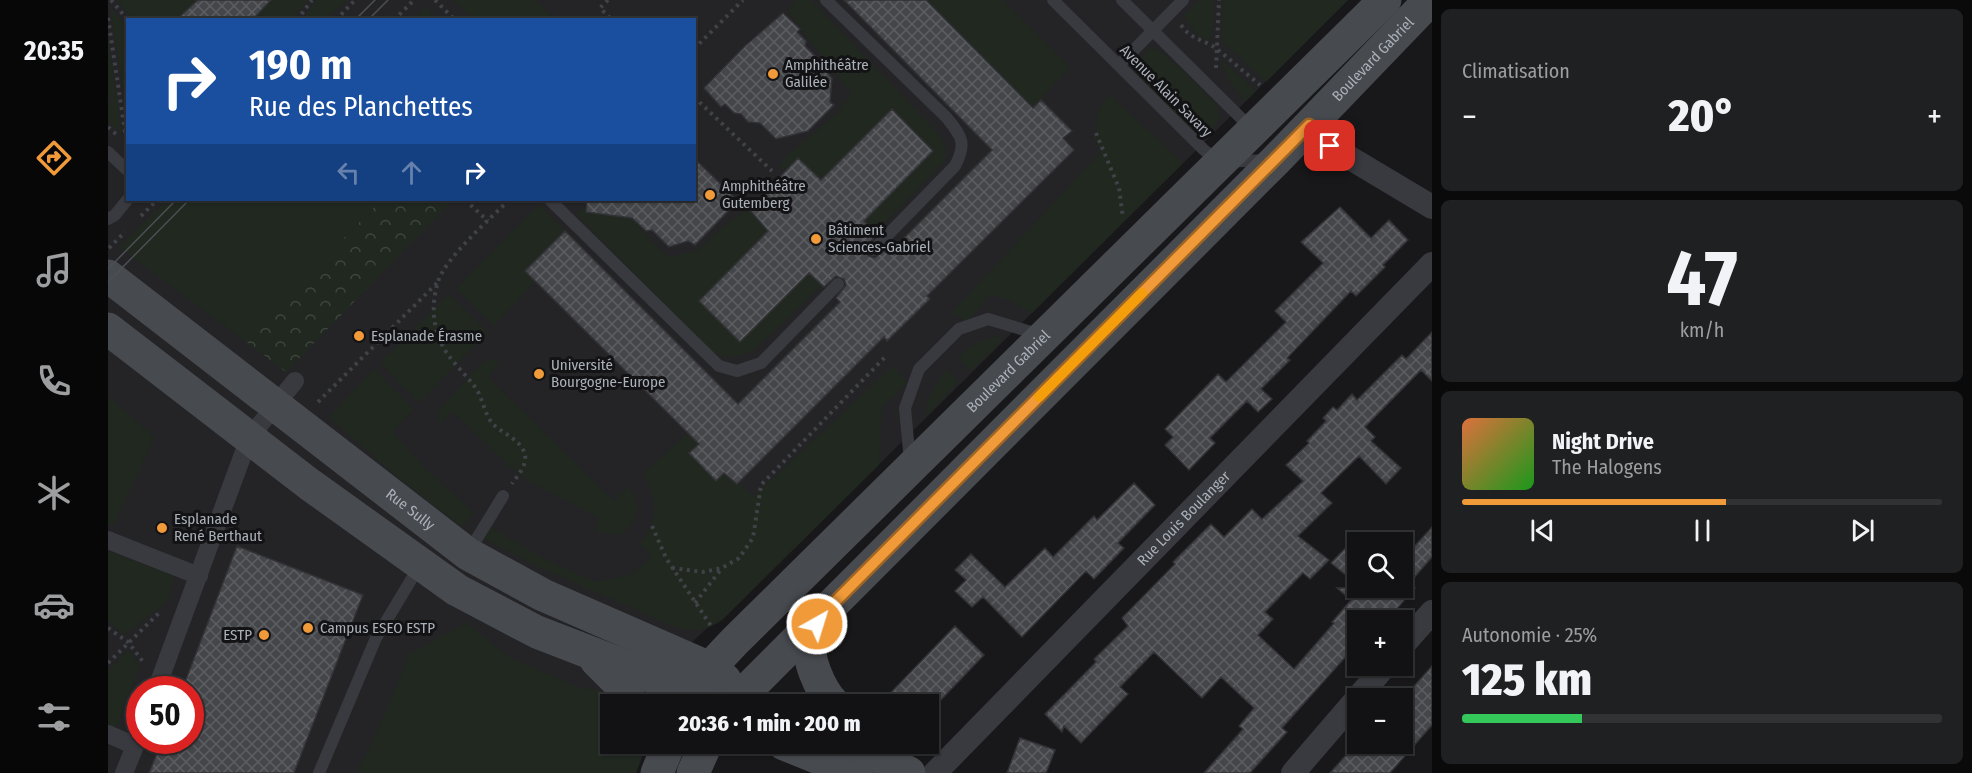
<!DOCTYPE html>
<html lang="fr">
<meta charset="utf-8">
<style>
:root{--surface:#121214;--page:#1f2022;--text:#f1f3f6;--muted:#9c9ea0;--line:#313234;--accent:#f09a39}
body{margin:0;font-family:"Fira Sans Condensed",sans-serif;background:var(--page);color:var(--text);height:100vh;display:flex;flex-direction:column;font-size:22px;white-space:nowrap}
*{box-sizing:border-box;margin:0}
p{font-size:20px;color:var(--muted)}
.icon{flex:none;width:33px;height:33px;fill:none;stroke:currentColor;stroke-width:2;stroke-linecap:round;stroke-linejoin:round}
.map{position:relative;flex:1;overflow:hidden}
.details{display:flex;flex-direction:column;gap:9px;padding:9px;background:#0a0a0b;width:540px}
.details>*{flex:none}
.banner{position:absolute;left:18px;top:18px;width:570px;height:183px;border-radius:0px;box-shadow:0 2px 4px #0004,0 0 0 2px var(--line);background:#1a4fa0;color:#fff;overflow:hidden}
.controls{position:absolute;left:1239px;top:532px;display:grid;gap:12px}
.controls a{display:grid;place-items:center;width:66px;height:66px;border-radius:0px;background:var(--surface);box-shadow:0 2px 4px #0004,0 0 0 2px var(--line);font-size:30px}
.speed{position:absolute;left:18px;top:676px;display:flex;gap:12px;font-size:30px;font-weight:700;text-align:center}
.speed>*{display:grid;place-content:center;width:78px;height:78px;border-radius:50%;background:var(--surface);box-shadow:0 2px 4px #0004,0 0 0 2px var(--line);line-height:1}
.speed .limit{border:9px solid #d22;background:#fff;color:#111}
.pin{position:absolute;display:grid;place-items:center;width:51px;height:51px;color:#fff;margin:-26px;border-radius:12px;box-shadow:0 3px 9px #0006}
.me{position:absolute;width:66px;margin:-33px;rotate:39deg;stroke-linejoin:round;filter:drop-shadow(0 0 4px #0008)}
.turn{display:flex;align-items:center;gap:21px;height:126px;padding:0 24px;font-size:27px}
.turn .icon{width:78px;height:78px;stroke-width:2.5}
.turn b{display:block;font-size:42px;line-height:51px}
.lanes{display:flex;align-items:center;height:57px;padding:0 24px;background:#0003;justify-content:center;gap:30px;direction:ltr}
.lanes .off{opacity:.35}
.big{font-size:45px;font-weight:800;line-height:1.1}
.details .widget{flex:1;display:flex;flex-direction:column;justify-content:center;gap:9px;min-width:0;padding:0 21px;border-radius:9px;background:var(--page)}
.details .dial{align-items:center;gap:0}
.dial b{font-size:78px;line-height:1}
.song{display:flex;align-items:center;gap:18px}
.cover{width:72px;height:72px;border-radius:9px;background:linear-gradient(135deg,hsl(20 70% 55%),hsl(120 70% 35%))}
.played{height:6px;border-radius:3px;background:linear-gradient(90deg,var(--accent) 55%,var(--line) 55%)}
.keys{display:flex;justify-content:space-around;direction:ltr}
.heat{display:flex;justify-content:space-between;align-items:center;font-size:33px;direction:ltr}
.charge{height:9px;border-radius:4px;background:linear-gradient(90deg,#34c759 25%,var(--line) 0)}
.trip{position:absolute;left:492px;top:694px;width:339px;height:60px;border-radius:0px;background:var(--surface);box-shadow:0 2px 4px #0004,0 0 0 2px var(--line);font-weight:800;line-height:60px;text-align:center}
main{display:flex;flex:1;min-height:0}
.tab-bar{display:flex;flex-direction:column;width:108px;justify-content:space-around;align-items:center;background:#070708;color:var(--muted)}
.tab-bar .icon{width:42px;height:42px}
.tab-bar .selected{color:var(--accent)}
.tab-bar b{font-size:27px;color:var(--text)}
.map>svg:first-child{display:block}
</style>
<main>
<nav class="tab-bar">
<b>20:35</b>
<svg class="icon selected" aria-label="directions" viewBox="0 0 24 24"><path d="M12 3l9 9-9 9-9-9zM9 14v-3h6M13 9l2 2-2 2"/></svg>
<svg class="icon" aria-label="music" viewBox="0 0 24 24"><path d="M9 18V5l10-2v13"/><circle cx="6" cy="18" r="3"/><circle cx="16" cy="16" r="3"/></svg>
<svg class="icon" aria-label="phone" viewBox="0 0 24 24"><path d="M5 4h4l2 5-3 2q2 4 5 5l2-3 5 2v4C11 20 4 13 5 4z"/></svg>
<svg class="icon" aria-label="climate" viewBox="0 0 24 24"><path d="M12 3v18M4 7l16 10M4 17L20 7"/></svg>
<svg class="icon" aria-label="car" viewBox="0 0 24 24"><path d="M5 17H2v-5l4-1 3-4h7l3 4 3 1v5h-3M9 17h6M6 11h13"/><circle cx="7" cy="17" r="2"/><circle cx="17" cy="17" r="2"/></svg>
<svg class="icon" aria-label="filters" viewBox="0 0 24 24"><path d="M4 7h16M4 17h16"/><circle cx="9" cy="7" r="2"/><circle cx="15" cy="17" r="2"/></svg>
</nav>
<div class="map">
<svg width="1324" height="773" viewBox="0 0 1324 773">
<defs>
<pattern id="forest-crowns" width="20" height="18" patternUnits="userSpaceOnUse" patternTransform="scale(1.5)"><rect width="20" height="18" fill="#202820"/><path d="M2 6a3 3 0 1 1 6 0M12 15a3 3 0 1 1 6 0" fill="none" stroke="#3e453e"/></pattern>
<pattern id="building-cross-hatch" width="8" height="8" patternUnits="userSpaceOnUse" patternTransform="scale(1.5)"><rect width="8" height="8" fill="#44464a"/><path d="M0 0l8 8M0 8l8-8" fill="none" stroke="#5c5e62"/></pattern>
</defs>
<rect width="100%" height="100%" fill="#18181a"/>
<path fill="#242427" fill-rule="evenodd" d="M0,0h1240l-626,620 -16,9 -23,22 -21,54h-52v39h37l-11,29h-528zM20,20h566v180h-566zM32,690h50v51h-50z"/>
<path fill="#202820" d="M9,0h81l-22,19 -43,1z
M163,0h37l-15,19h-46l13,-8z
M208,0h31l-21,19h-24z
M345,0h82l20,19h-82z
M689,0h14l128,134 6,11v16l-69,71 -12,-11 69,-70 -112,29 -23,-21 -13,13 -6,-6 10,-12 50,-42 12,-19 -64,-82z
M818,0h77l67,67 -37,41z
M1092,0h14l-1,26 -3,14 -13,-5 -13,-19z
M1114,0h126l-82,82 -43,-40z
M2,7l17,20v86z
M318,7l12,12h-24z
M0,38l2,12 12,85 -14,-15v-15l4,-4 -4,-5z
M1041,49h8l23,19 38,38 1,14 -11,15 -11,3 -68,-64z
M1115,61l33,30 -10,10 -14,-15 -10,-22z
M1001,95l74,68 -151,150 -25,-14 -17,-4 -23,27 -15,-10 149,-160 -5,-10 2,-30z
M59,200h214l-137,140 -125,-93z
M485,200c31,0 40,21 58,41 5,6 12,11 18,16l28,-6 34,-31 18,-11 19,22 -69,70 41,41 69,-70 13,13 -69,66c-17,7 -23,7 -40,2l-137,-139z
M431,204l26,27 -40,39 10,11 -41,45 -38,-37z
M341,294l39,38 -69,71 -39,-40z
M890,336l3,2v4l-30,29 -13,-13c11,-13 25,-18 40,-22z
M381,359l11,3 -12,15 126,124 14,-14c15,18 10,33 -7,48l-26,-3 4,-15 -71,-36 -16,-12 -60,-58 -13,14 -1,-14 43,-47z
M785,366l14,17 -25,24 -3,58 -157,155c-18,11 -26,12 -47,7l-136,-60 -55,-28 6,-12 54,32 51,23 38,-8 19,-18 -12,-12c20,-27 17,-41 4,-71l44,-40 10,11 -9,9 27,27 8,-7 30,23z
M266,369l40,40 -22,23 35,38 47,43 -12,14 -66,-51 -67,-59z
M837,370l3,1 10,12 -30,32 -3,-4 5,-17z
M0,396l47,41 -42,89 -5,-3z
M0,551l67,25 -9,27 -42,32 -16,-15z
M358,623l43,34 66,29 34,7 6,12h-5v39h24l7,15 -5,14h-279l21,-43 32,-76z
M20,650l12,15 -25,65 -7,-3v-56z"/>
<path fill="url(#forest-crowns)" d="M273,200h72l-167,172 -42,-32z"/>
<path fill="url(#building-cross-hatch)" stroke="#323236" stroke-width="1.5" d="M90,0h73l-19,20h-76z
M736,0h82l107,108 8,-8 31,31 -9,7 11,12 -147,146 3,3 -43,42 -3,-4 -147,147 -13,-11 -8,8 -27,-28 10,-9 -174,-173 40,-40 173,173 102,-102 -4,-4 10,-13 -2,-6 -8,-3 -12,11 -15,-14 -69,69 -41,-41 69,-70 -19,-22 49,-51 23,22 71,-71 41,42 -69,70 13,13 -12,15 3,7 7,2 14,-13 4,4 99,-99z
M675,13l17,16 -3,3 9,9 -1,5 12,12v4l15,16 -2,24 4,3 -26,26 -32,8 -16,-16 -12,-1 -7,-8 -7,-1 -9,-9 -4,3 -17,-19 41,-42z
M586,158l44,43 -43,44 -7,-4 -19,6 -17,-17 -6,1 -14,-13 -46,-6 1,-12h107z
M1232,207l31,31 18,-18 19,20 -25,25 2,2 -29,29 -5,-5 -64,67 3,2 -29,29 11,10 -14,13 -11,-11 -37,37 5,5 -26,27 -24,-25 8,-8 -8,-8 53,-55 8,8 60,-60 -11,-11 48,-48 -22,-21z
M1324,332v49l-11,-11 -56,57 10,10 -4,4 30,27 -15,16 -27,-28 -38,37 11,10 -34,33 31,24 -19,19 -7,-6 -38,39 8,7 -15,16 36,34 40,-46 -2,-1 19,-22 -14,-12h65v-28l30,-33v30l-27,31h10l-29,33h-28v22l-76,85 5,4 -37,41h-46l39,-44 -4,-3 15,-18 -33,-31 -19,21 -48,-46 -34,35 8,7 -47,49 -17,-17 -2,6 -17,-18 51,-52 -2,-3 34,-33 -6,-8 53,-54 -2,-2 38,-38 13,13 28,-28 10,10 41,-38 -17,-16 23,-22 -2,-2 19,-20 -3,-3 10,-11 4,3 15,-16 5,6 45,-45 4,4z
M1026,483l21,22 -37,38 6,5 -30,31 -8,-8 -64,66 -39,-40 -11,10 -17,-16 11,-11 -11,-10 16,-16 34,33 40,-39 8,9 41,-41 3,4z
M1250,535v50l-27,-22z
M129,546l126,49 -69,178h-145l13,-32h28v-51h-8z
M847,626l29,29 -48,50h-57z
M1324,666v59l-42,48h-60l27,-30 8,7 5,-6h32v-44z
M912,738l35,12 -9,23h-39z"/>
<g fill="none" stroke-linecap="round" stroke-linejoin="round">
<path stroke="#3f4246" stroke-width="4" stroke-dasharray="3 4.5" stroke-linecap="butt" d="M3,0l17,20
M327,0l20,20
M500,0l-8,8 12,12
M0,18l19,127
M189,20l15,-20
M228,20l19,-20
M286,20l20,-20
M1073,25c11,16 23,14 36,24l43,36
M586,49l49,-49
M1108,68l3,-68
M586,97l78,74
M0,127l8,7
M988,133l23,55 4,30
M357,200l23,21
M401,200c-19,19 -64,58 -71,82 -8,25 -5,53 11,74 8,11 18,20 26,31 8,11 9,27 18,37 10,10 29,16 32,31 2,11 -8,21 -13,29
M33,216l16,-16
M1,248l16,-16
M210,402l120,-120
M544,526l14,32 45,68
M564,568l31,4 19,-4 17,-10 14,-20 8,-53 126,-130
M587,603l27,-35
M0,628l20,14 16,21
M0,663l52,-51"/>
<path stroke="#393a3f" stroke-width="12" d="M718,0l121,118c15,19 20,25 8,48l-82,84
M945,0l151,150 16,12 48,-2
M1014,0l131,130
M1011,65l64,-65
M0,152l20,19
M442,200l169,166 18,5 24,-8 77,-79
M0,219l7,-4 13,-16
M802,462l-5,-54 14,-39 40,-40 29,-10 53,16
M360,553l35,-57
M211,773l57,-135 44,-73"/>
<path stroke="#393a3f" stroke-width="18" d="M0,540l91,36
M48,690l93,-252 46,-57
M0,734l27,12
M16,773l16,-39"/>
<g stroke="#393a3f" stroke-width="24">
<path d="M1201,125l21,21 102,61"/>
<path d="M1294,646l30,-34"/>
<path id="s1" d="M827,773l497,-509"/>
<path d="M1185,773l92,-107"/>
</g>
<g stroke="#474a4f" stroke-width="33">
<path id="s2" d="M0,276l360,278 75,41 167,73 15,12"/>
<path d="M0,329l201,155 148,106 80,42 155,60 14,13"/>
<path d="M713,617c-3,5 -8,11 -10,17 -7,20 9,57 24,71"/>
<path d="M488,660l26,26 11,19"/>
<path id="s3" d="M578,705c11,-25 30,-44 49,-64l650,-641"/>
<path id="s4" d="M624,705l544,-545 154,-160"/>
<path d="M676,744l72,29"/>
<path d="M745,744l56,29"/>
<path d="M549,773l12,-29"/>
<path d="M585,773l13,-29"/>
</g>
<path stroke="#4c4f54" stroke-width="1.5" d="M247,20l20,-20
M260,20l20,-20
M0,269l68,-69
M0,282l81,-82"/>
</g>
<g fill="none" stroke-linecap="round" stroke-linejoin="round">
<defs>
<path id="route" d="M709,624l7,-11 485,-488 21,21"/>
</defs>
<use href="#route" stroke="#9c6425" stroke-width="15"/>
<use href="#route" stroke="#f09a39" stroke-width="10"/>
<path stroke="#f59e0b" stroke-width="10" d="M931,397l103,-104"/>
</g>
<g fill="#f09a39" stroke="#131315" stroke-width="2">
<circle cx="665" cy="74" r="6"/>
<circle cx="602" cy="195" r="6"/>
<circle cx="708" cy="239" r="6"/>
<circle cx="251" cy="336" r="6"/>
<circle cx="431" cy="374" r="6"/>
<circle cx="54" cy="528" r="6"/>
<circle cx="200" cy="628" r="6"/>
<circle cx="156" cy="635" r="6"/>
</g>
<g text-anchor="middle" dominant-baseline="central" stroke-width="6" stroke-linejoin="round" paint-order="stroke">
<g font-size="15" fill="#aab1b9" stroke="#131315">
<text stroke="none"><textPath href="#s4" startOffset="910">Boulevard Gabriel</textPath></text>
<text transform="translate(1058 91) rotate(45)">Avenue Alain Savary</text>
<text stroke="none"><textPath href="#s3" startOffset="465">Boulevard Gabriel</textPath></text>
<text stroke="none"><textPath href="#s2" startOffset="382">Rue Sully</textPath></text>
<text stroke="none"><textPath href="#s1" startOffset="356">Rue Louis Boulanger</textPath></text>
</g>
<g font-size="15" fill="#aab1b9" stroke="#131315" text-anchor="start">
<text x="677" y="65">Amphithéâtre<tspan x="677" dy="17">Galilée</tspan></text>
<text x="614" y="186">Amphithéâtre<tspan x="614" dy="17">Gutemberg</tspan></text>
<text x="720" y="230">Bâtiment<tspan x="720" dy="17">Sciences-Gabriel</tspan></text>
<text x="263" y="336">Esplanade Érasme</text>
<text x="443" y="365">Université<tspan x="443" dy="17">Bourgogne-Europe</tspan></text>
<text x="66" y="519">Esplanade<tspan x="66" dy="17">René Berthaut</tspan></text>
<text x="212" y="628">Campus ESEO ESTP</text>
<text x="144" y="635" text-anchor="end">ESTP</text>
</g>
</g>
</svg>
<div class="controls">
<a><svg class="icon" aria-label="search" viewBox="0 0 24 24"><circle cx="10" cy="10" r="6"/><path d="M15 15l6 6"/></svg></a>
<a>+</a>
<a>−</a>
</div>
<div class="speed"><div class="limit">50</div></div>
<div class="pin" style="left:1222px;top:146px;background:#d93025"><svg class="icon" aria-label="arrive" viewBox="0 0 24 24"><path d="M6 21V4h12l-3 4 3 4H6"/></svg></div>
<svg class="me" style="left:709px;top:624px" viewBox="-20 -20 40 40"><circle r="17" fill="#f09a39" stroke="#fff" stroke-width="3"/><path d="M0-11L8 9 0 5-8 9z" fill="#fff"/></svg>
<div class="trip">20:36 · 1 min · 200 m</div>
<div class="banner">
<div class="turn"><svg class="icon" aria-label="right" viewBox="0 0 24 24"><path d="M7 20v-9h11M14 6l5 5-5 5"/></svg><div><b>190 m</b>Rue des Planchettes</div></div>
<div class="lanes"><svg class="icon off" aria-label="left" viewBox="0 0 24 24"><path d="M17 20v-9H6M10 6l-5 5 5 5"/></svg><svg class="icon off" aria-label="ahead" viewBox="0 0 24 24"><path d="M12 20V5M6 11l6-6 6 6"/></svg><svg class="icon" aria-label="right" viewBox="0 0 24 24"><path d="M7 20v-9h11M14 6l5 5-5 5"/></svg></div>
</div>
</div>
<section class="details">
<div class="widget"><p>Climatisation</p>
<div class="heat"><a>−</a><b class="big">20°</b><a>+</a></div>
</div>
<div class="widget dial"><b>47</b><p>km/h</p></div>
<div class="widget">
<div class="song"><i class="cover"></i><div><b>Night Drive</b><p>The Halogens</p></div></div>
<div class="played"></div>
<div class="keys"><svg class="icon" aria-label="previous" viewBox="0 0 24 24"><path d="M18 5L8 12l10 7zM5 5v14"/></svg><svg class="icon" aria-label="pause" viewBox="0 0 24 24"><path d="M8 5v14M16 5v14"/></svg><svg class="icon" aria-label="next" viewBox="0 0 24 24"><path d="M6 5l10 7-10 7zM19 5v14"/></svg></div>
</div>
<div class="widget"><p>Autonomie · 25%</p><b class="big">125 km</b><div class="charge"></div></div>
</section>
</main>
